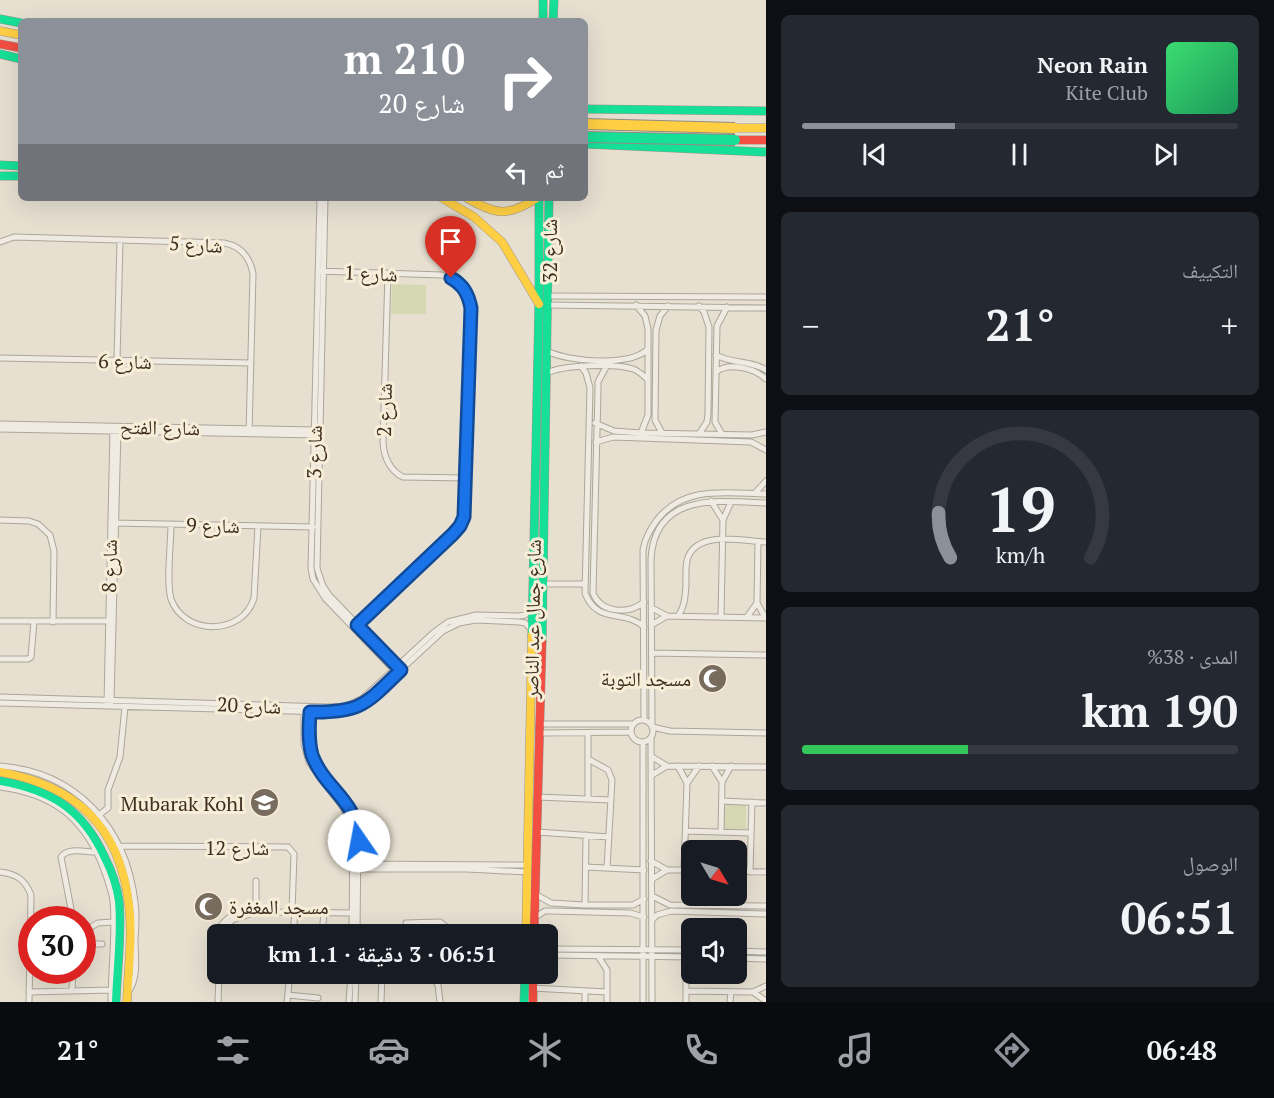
<!DOCTYPE html>
<html lang="ar">
<meta charset="utf-8">
<style>
:root{--surface:#171b24;--page:#242831;--text:#f1f3f6;--muted:#9ea1a6;--line:#363941;--accent:#8c9099}
body{margin:0;font-family:"PT Serif","Noto Naskh Arabic",serif;background:var(--page);color:var(--text);direction:rtl;height:100vh;display:flex;flex-direction:column;font-size:22px;white-space:nowrap}
*{box-sizing:border-box;margin:0}
p{font-size:20px;color:var(--muted)}
.icon{flex:none;width:33px;height:33px;fill:none;stroke:currentColor;stroke-width:2;stroke-linecap:round;stroke-linejoin:round}
.map{position:relative;flex:1;overflow:hidden;direction:ltr}
.panel{display:flex;flex-direction:column;gap:15px;padding:15px;background:#0d0f14;width:508px}
.panel>*{flex:none}
.hud{position:absolute;left:18px;top:18px;width:570px;height:183px;border-radius:9px;box-shadow:0 6px 24px #0002;direction:rtl;background:#8c9099;color:#fff;overflow:hidden}
.needle{width:39px;rotate:128deg}
.controls{position:absolute;left:681px;top:840px;display:grid;gap:12px}
.controls a{display:grid;place-items:center;width:66px;height:66px;border-radius:9px;background:var(--surface);box-shadow:0 6px 24px #0002;font-size:30px}
.speed{position:absolute;left:18px;top:906px;display:flex;gap:12px;font-size:30px;font-weight:700;text-align:center}
.speed>*{display:grid;place-content:center;width:78px;height:78px;border-radius:50%;background:var(--surface);box-shadow:0 6px 24px #0002;line-height:1}
.speed .limit{border:9px solid #d22;background:#fff;color:#111}
.pin{position:absolute;display:grid;place-items:center;width:51px;height:51px;color:#fff;margin:-62px -26px;border-radius:50% 50% 50% 0;rotate:-45deg;box-shadow:0 0 6px #0007}
.pin .icon{rotate:45deg}
.me{position:absolute;width:66px;margin:-33px;rotate:348deg;stroke-linejoin:round;filter:drop-shadow(0 0 4px #0008)}
.turn{display:flex;align-items:center;gap:21px;height:126px;padding:0 24px;font-size:27px}
.turn .icon{width:78px;height:78px;stroke-width:2.5}
.turn b{display:block;font-size:42px;line-height:51px}
.then{display:flex;align-items:center;height:57px;padding:0 24px;background:#0003;gap:12px;font-size:22px}
.big{font-size:45px;font-weight:700;line-height:1.1}
.panel .card{flex:1;display:flex;flex-direction:column;justify-content:center;gap:9px;min-width:0;padding:0 21px;border-radius:9px;background:var(--page)}
.panel .dial{align-items:center;gap:0}
.dial svg{height:156px;overflow:visible;fill:none;stroke:var(--line);stroke-width:7;stroke-linecap:round;text-anchor:middle}
.dial text{fill:var(--text);stroke:none}
.song{display:flex;align-items:center;gap:18px}
.cover{width:72px;height:72px;border-radius:9px;background:linear-gradient(135deg,hsl(140 70% 55%),hsl(150 70% 35%))}
.played{height:6px;border-radius:3px;background:linear-gradient(90deg,var(--accent) 35%,var(--line) 35%)}
.keys{display:flex;justify-content:space-around;direction:ltr}
.heat{display:flex;justify-content:space-between;align-items:center;font-size:33px;direction:ltr}
.charge{height:9px;border-radius:4px;background:linear-gradient(90deg,#34c759 38%,var(--line) 0)}
.trip{position:absolute;left:207px;top:924px;width:351px;height:60px;border-radius:9px;background:var(--surface);box-shadow:0 6px 24px #0002;font-weight:700;line-height:60px;text-align:center;direction:rtl}
.menu{display:flex;height:96px;justify-content:space-around;align-items:center;background:#090b0e;color:var(--muted)}
.menu .icon{width:42px;height:42px}
.menu .active{color:var(--accent)}
.menu b{font-size:27px;color:var(--text)}
main{display:flex;flex:1;min-height:0}
.map>svg:first-child{display:block}
</style>
<main>
<section class="panel">
<div class="card">
<div class="song"><i class="cover"></i><div><b>Neon Rain</b><p>Kite Club</p></div></div>
<div class="played"></div>
<div class="keys"><svg class="icon" aria-label="previous" viewBox="0 0 24 24"><path d="M18 5L8 12l10 7zM5 5v14"/></svg><svg class="icon" aria-label="pause" viewBox="0 0 24 24"><path d="M8 5v14M16 5v14"/></svg><svg class="icon" aria-label="next" viewBox="0 0 24 24"><path d="M6 5l10 7-10 7zM19 5v14"/></svg></div>
</div>
<div class="card"><p>التكييف</p>
<div class="heat"><a>−</a><b class="big">21°</b><a>+</a></div>
</div>
<div class="card dial"><svg viewBox="0 0 100 80">
<path d="M14 69A42 42 0 1 1 86 69"/>
<path d="M14 69A42 42 0 0 1 8 46" stroke="#8c9099"/>
<text x="50" y="56" font-size="32" font-weight="700">19</text>
<text x="50" y="72" font-size="11">km/h</text>
</svg></div>
<div class="card"><p>المدى · 38%</p><b class="big">190 km</b><div class="charge"></div></div>
<div class="card"><p>الوصول</p><b class="big">06:51</b></div>
</section>
<div class="map">
<svg width="766" height="1002" viewBox="0 0 766 1002">
<rect width="100%" height="100%" fill="#e7e0d1"/>
<path fill="#d6d7b3" d="M392,284l34,1v29h-35z
M725,803l21,2v24l-23,-1z"/>
<g fill="none" stroke-linecap="round" stroke-linejoin="round">
<defs>
<path id="street" d="M320,198l-9,370 2,11 12,19 70,73
M325,198l-8,370 6,18 6,9 71,74
M0,242l14,-5 210,6c17,3 26,14 29,31l-4,160
M318,271l124,4c18,5 26,15 29,33l-7,209 -11,17 -99,94
M388,273l-5,170c1,14 7,28 20,34l63,1
M548,296l218,1
M548,305l218,3
M636,305l9,11 3,13v86l-7,18
M699,306l5,6 5,15 -1,87 -1,8 -8,12
M547,351c22,11 83,16 101,-2
M716,355c16,9 35,5 50,15
M0,358l251,5
M117,360l3,-119
M581,366l5,7 4,15 -5,205c12,32 40,16 59,34
M606,367l-8,15v8l-5,203c8,20 35,22 51,9
M716,372c13,-10 38,-4 50,7
M547,373c16,-8 68,-10 86,-4 6,2 10,6 15,11
M595,423l19,8 27,2 111,2 14,-3
M0,424l315,6
M0,429l316,6
M662,433l-7,-13 1,-90 4,-14 8,-10
M722,434l-7,-12 2,-96 10,-19
M596,442l17,-5 138,5 15,8
M755,493l11,-12
M711,501l12,19
M0,520l29,1 9,3 12,11 4,16 -1,71
M112,523l201,4
M171,524c0,19 -5,59 0,75 13,37 72,37 83,-1l4,-72
M758,542l-1,61 8,14
M543,584h42
M652,608l15,8
M678,616c7,-10 7,-19 8,-31 0,-9 -1,-20 2,-28 11,-27 55,-16 78,-15
M721,616l2,-96 8,-18
M747,617l10,-14
M0,621h111
M653,624l14,-8 99,2
M652,653l114,2
M0,659h28l3,-2 3,-36
M0,697l328,10 19,-1 16,-8 70,-65 15,-11 28,-7 43,1 6,-1 7,-8
M111,702l7,-273
M0,703l328,9 20,-1 18,-9 77,-71 16,-8 17,-3 43,2 6,1 7,7
M107,703l6,-275
M310,710c-1,14 -2,29 2,43 9,29 38,46 46,76l-1,105
M304,711v33l5,18 35,47 9,21 -1,104
M631 731a11 11 0 1 1 22 0a11 11 0 1 1-22 0Z
M644,720l-1,-170c2,-12 7,-20 14,-30 27,-35 69,-27 109,-26
M540,724h93
M652,725l-1,-166c4,-67 67,-58 115,-56
M652,727l18,4 96,2
M540,733l91,-1
M588,733v66
M651,738l1,264
M652,757l15,9 99,1
M588,759l20,11 4,10 -5,88
M0,766c77,6 126,61 135,136 2,12 1,25 0,37 0,17 4,39 -7,53
M678,766l9,17 -3,87
M712,766l10,16
M652,775l15,-9
M687,783l12,-17
M0,787c51,7 81,28 101,75 5,13 10,25 12,39 3,33 -2,68 -2,101
M537,797l74,3
M722,801l44,2
M100,814l8,-6v-18l12,-33 5,-50
M686,831l65,2
M537,832l72,5
M721,832l1,-50 9,-16
M119,846l169,1 6,7 -2,58
M651,861l16,9h25
M355,864l172,1
M586,867l58,3
M358,869h109l60,3
M736,871l30,1
M0,872c16,2 25,7 31,23l-2,107
M750,872l2,-70
M652,879l15,-9
M535,894l16,9 34,2h48l11,-6
M652,896l18,9 96,1
M585,905l1,-70
M71,909l-10,-52c7,-10 24,-5 35,-5
M256,912v-31
M534,918l11,-7h6l79,2 14,4
M652,920l5,-5 14,-4 95,3
M406,923l34,-1 5,4 -1,8
M82,932l16,-9 15,-1
M221,934l11,-14 24,-8 99,1
M293,934l2,-22
M322,934l2,-21
M82,944h20
M548,949l144,1
M218,950c-9,-22 15,-42 36,-38
M736,951l30,1
M548,955l144,2
M598,956l9,14v32
M736,958l30,1
M431,974l7,11 2,17
M532,988l75,4
M72,989l1,-19
M686,991l67,1 13,-6
M30,992l81,-2
M753,992l13,9
M288,995l30,3
M218,1002l1,-28
M287,1002l3,-28
M349,1002l2,-28
M355,1002l1,-28
M381,1002l1,-28
M585,1002v-11
M643,1002v-259
M686,1002v-32l6,-9
M730,1002l1,-10"/>
<path id="fast" d="M543,0v21
M0,19l21,4
M553,21l1,-21
M0,54l21,5
M585,109l181,2
M585,144l181,8
M0,165l21,1
M0,176h21
M532,635l7,-331v-106
M542,642l7,-444
M0,781c51,9 83,28 105,77 7,14 12,28 14,43 3,34 -2,68 -3,101
M524,1002l1,-28"/>
<path id="slow" d="M0,31l21,4
M735,128h31
M442,198l32,19 28,25 37,62
M467,198c29,17 41,19 70,0
M0,772c76,14 120,54 129,133 4,32 -1,65 -2,97
M526,934l6,-299"/>
<path id="jam" d="M0,44l21,4
M735,140h31
M534,934l8,-292
M533,974v28"/>
</defs>
<use href="#street" stroke="#ada599" stroke-width="7"/>
<use href="#fast" stroke="#9c958a" stroke-width="9"/>
<use href="#slow" stroke="#9c958a" stroke-width="9"/>
<use href="#jam" stroke="#9c958a" stroke-width="9"/>
<use href="#street" stroke="#efebe3" stroke-width="5"/>
<use href="#fast" stroke="#16e098" stroke-width="8"/>
<use href="#slow" stroke="#ffcf43" stroke-width="8"/>
<use href="#jam" stroke="#f24e42" stroke-width="8"/>
<defs>
<path id="fast-bridge" d="M585,137l150,3"/>
<path id="slow-bridge" d="M585,124l150,4"/>
</defs>
<use href="#fast-bridge" stroke="#928b80" stroke-width="12" stroke-linecap="butt"/>
<use href="#slow-bridge" stroke="#928b80" stroke-width="12" stroke-linecap="butt"/>
<use href="#fast-bridge" stroke="#16e098" stroke-width="10"/>
<use href="#slow-bridge" stroke="#ffcf43" stroke-width="10"/>
</g>
<g fill="none" stroke-linecap="round" stroke-linejoin="round">
<defs>
<path id="route" d="M359,841c-2,-42 -34,-51 -47,-86 -4,-14 -3,-29 -2,-43 51,1 56,-8 91,-42l-44,-45 96,-91 7,-8 4,-9 7,-209c-3,-15 -8,-23 -20,-30"/>
</defs>
<use href="#route" stroke="#114b97" stroke-width="15"/>
<use href="#route" stroke="#1a73e8" stroke-width="10"/>
</g>
<defs>
<symbol id="mosque-disc" viewBox="-11 -11 22 22"><circle r="9.5" fill="#786c5e" stroke="#f7eed8"/><path d="M3.5-4.9A6 6 0 1 0 3.5 4.9A5 5 0 1 1 3.5-4.9Z" fill="#fff"/></symbol>
<symbol id="university-disc" viewBox="-11 -11 22 22"><circle r="9.5" fill="#786c5e" stroke="#f7eed8"/><path d="M0-5L7-2L0 1L-7-2ZM-4 1L0 2.5L4 1V4Q0 6-4 4Z" fill="#fff"/></symbol>
</defs>
<g fill-rule="evenodd">
<use href="#mosque-disc" x="696" y="662" width="33" height="33"/>
<use href="#university-disc" x="248" y="786" width="33" height="33"/>
<use href="#mosque-disc" x="192" y="890" width="33" height="33"/>
</g>
<g text-anchor="middle" dominant-baseline="central" stroke-width="6" stroke-linejoin="round" paint-order="stroke">
<g font-size="20" fill="#3d2e20" stroke="#f7eed8">
<text transform="translate(196 244) rotate(3)">شارع 5</text>
<text transform="translate(549 251) rotate(-90)">شارع 32</text>
<text transform="translate(371 273) rotate(2)">شارع 1</text>
<text transform="translate(125 361) rotate(1)">شارع 6</text>
<text transform="translate(384 410) rotate(-89)">شارع 2</text>
<text transform="translate(160 427) rotate(1)">شارع الفتح</text>
<text transform="translate(314 452) rotate(-89)">شارع 3</text>
<text transform="translate(213 525) rotate(1)">شارع 9</text>
<text transform="translate(109 566) rotate(-89)">شارع 8</text>
<text transform="translate(532 619) rotate(-89)">شارع جمال عبد الناصر</text>
<text transform="translate(249 705) rotate(2)">شارع 20</text>
<text x="237" y="847">شارع 12</text>
</g>
<g font-size="20" fill="#3d2e20" stroke="#f7eed8" text-anchor="end">
<text x="691" y="678">مسجد التوبة</text>
<text x="244" y="803">Mubarak Kohl</text>
<text x="229" y="906" text-anchor="start">مسجد المغفرة</text>
</g>
</g>
</svg>
<div class="controls">
<a><svg class="needle" viewBox="-14 -14 28 28"><path d="M0-13l5 13h-10z" fill="#e53935"/><path d="M0 13l5-13h-10z" fill="#9ea1a6"/></svg></a>
<a><svg class="icon" aria-label="sound" viewBox="0 0 24 24"><path d="M4 9h4l5-4v14l-5-4H4zM17 9q2 3 0 6"/></svg></a>
</div>
<div class="speed"><div class="limit">30</div></div>
<div class="pin" style="left:451px;top:278px;background:#d93025"><svg class="icon" aria-label="arrive" viewBox="0 0 24 24"><path d="M6 21V4h12l-3 4 3 4H6"/></svg></div>
<svg class="me" style="left:359px;top:841px" viewBox="-20 -20 40 40"><circle r="19" fill="#fff"/><path d="M0-13L10 11 0 6-10 11z" fill="#1a73e8"/></svg>
<div class="trip">06:51 · 3 دقيقة · 1.1 km</div>
<div class="hud">
<div class="turn"><svg class="icon" aria-label="right" viewBox="0 0 24 24"><path d="M7 20v-9h11M14 6l5 5-5 5"/></svg><div><b>210 m</b>شارع 20</div></div>
<div class="then">ثم<svg class="icon" aria-label="left" viewBox="0 0 24 24"><path d="M17 20v-9H6M10 6l-5 5 5 5"/></svg></div>
</div>
</div>
</main>
<nav class="menu">
<b>06:48</b>
<svg class="icon active" aria-label="directions" viewBox="0 0 24 24"><path d="M12 3l9 9-9 9-9-9zM9 14v-3h6M13 9l2 2-2 2"/></svg>
<svg class="icon" aria-label="music" viewBox="0 0 24 24"><path d="M9 18V5l10-2v13"/><circle cx="6" cy="18" r="3"/><circle cx="16" cy="16" r="3"/></svg>
<svg class="icon" aria-label="phone" viewBox="0 0 24 24"><path d="M5 4h4l2 5-3 2q2 4 5 5l2-3 5 2v4C11 20 4 13 5 4z"/></svg>
<svg class="icon" aria-label="climate" viewBox="0 0 24 24"><path d="M12 3v18M4 7l16 10M4 17L20 7"/></svg>
<svg class="icon" aria-label="car" viewBox="0 0 24 24"><path d="M5 17H2v-5l4-1 3-4h7l3 4 3 1v5h-3M9 17h6M6 11h13"/><circle cx="7" cy="17" r="2"/><circle cx="17" cy="17" r="2"/></svg>
<svg class="icon" aria-label="filters" viewBox="0 0 24 24"><path d="M4 7h16M4 17h16"/><circle cx="9" cy="7" r="2"/><circle cx="15" cy="17" r="2"/></svg>
<b>21°</b>
</nav>
